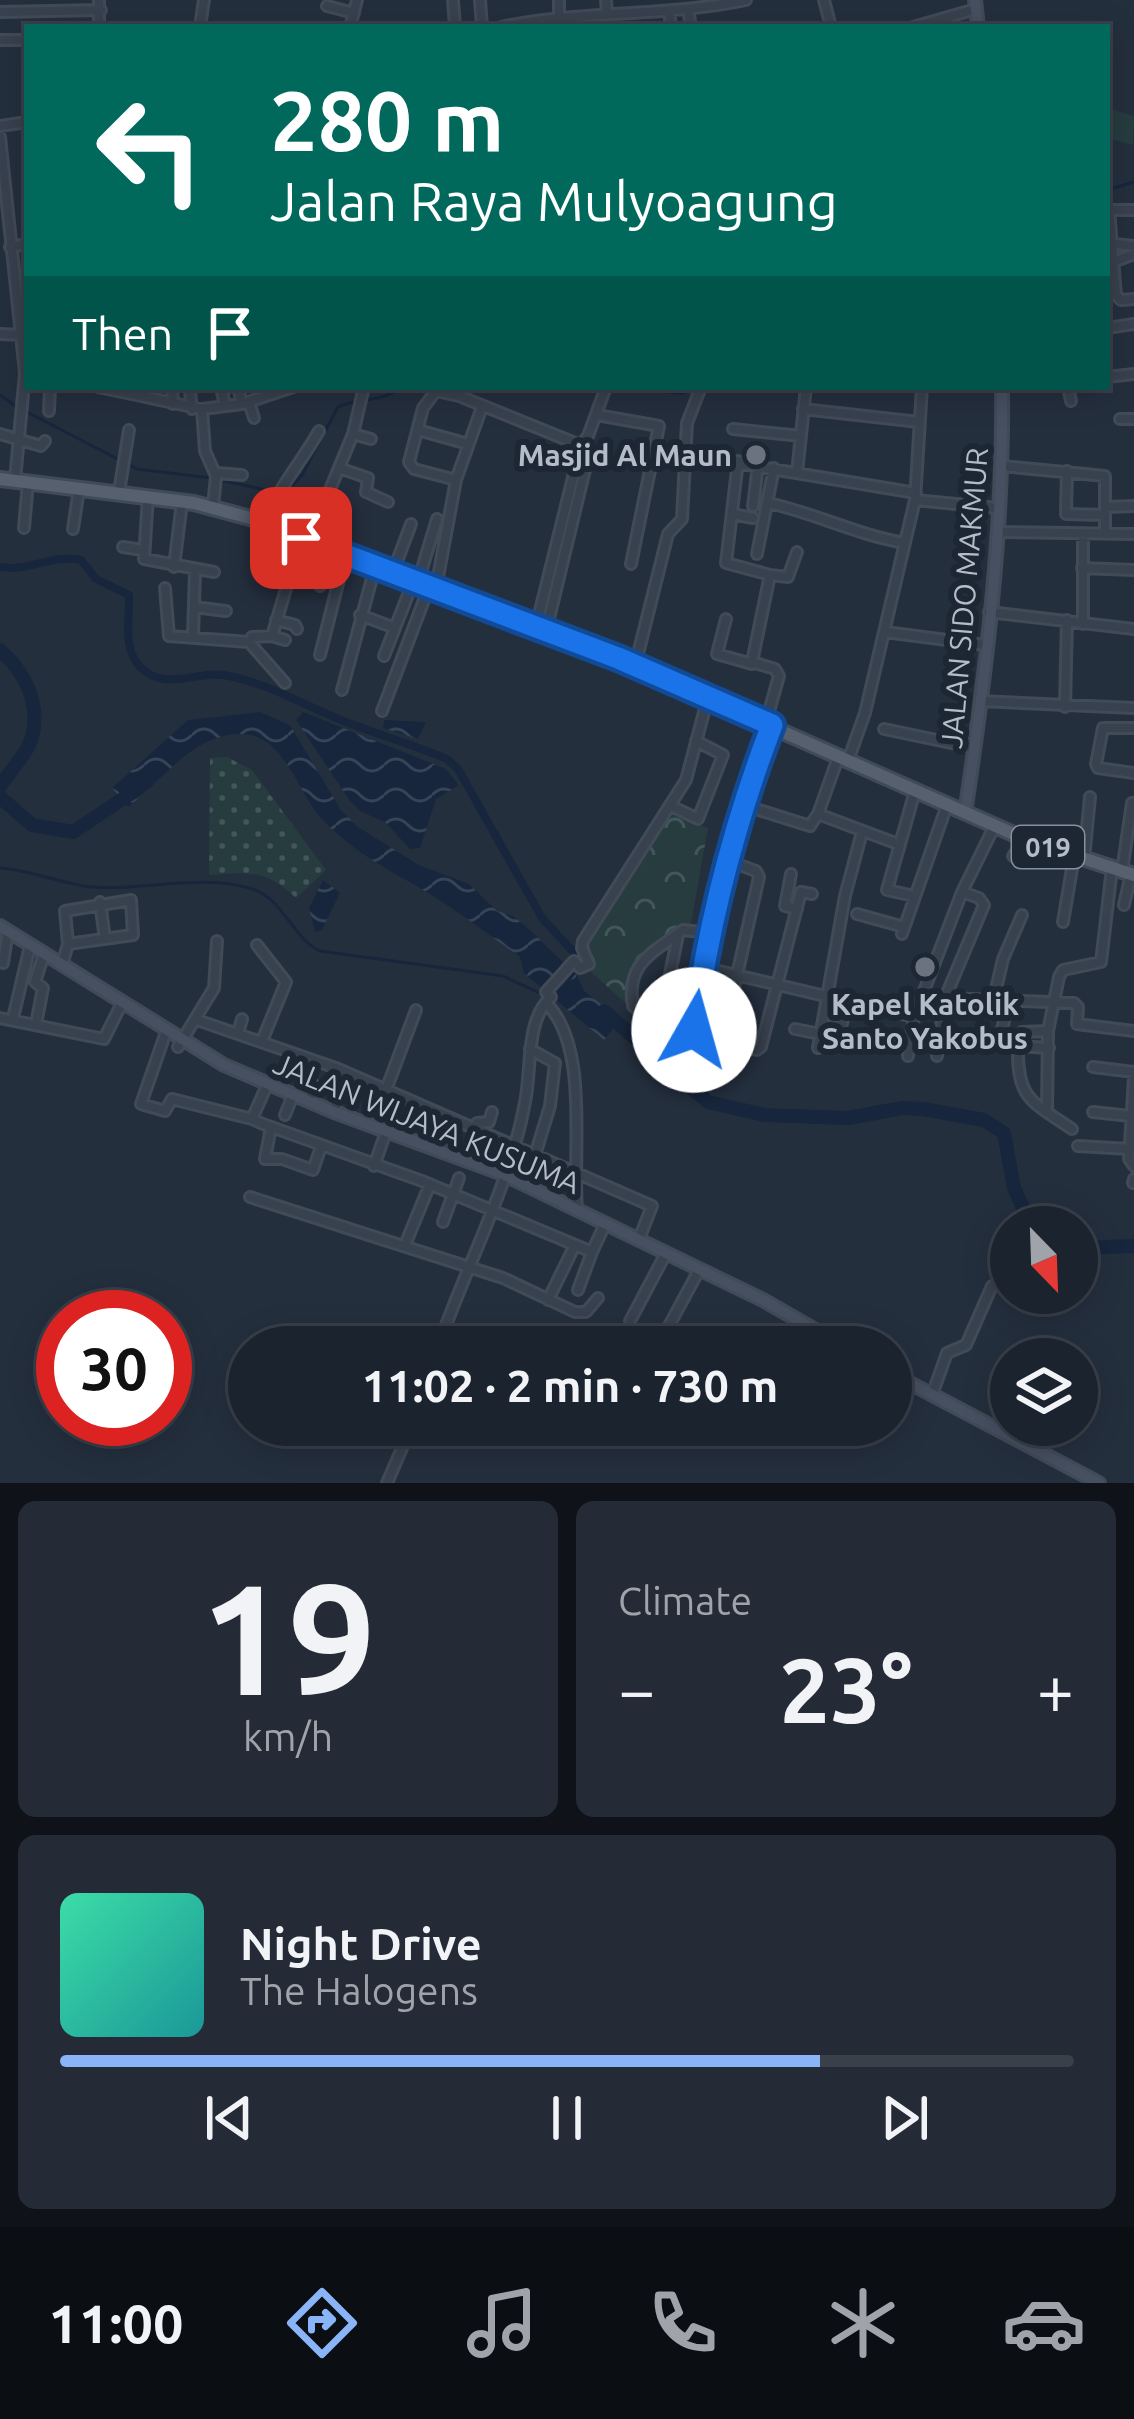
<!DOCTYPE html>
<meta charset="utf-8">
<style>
:root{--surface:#1b232e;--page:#242b36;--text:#f1f3f6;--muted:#a0a4aa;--line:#39404a;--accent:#8ab4f8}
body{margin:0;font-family:Ubuntu,sans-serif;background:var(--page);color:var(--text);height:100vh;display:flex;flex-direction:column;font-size:45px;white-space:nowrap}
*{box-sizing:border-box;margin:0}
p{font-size:39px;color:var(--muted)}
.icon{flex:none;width:66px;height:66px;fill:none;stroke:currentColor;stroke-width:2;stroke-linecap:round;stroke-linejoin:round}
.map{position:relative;height:1483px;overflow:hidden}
.panel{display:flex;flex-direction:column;gap:18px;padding:18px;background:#0f1319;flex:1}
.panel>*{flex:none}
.hud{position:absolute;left:24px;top:24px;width:1086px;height:366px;border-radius:0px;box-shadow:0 6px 30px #0003,0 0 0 3px var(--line);background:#00695c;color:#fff;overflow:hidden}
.needle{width:78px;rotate:157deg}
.tools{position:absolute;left:990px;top:1206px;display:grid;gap:24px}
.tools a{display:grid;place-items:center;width:108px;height:108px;border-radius:50%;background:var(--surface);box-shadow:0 6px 30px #0003,0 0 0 3px var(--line);font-size:60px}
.speed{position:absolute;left:36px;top:1290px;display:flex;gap:24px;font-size:60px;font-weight:700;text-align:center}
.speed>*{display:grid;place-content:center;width:156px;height:156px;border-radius:50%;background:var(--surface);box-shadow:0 6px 30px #0003,0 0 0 3px var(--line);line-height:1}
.speed .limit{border:18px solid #d22;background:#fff;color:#111}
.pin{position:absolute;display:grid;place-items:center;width:102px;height:102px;color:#fff;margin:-51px;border-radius:24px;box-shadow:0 6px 18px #0006}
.me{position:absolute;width:132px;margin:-66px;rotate:7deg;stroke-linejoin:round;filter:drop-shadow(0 0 9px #0008)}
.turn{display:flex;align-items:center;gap:42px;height:252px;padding:0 48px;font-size:54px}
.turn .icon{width:156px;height:156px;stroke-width:2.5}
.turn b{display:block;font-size:84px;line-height:102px}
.then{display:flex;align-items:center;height:114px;padding:0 48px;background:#0003;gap:24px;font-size:45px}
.big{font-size:90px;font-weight:600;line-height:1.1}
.panel .card{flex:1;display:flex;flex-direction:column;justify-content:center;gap:18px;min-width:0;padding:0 42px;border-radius:18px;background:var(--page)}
.panel .dial{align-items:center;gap:0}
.dial b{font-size:156px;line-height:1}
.song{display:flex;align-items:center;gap:36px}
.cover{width:144px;height:144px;border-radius:18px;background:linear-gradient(135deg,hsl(160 70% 55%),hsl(180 70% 35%))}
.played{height:12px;border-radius:6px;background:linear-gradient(90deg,var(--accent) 75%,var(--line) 75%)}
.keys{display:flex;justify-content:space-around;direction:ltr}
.heat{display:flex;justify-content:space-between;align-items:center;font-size:66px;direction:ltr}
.panel .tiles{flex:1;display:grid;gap:18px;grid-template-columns:1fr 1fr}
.card:last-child{grid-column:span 2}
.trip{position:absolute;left:228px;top:1326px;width:684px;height:120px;border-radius:60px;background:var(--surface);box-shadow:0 6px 30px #0003,0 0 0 3px var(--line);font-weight:600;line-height:120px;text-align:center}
.tabs{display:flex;height:192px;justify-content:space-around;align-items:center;background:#0b0e12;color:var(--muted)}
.tabs .icon{width:84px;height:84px}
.tabs .on{color:var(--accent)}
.tabs b{font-size:54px;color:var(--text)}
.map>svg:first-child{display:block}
</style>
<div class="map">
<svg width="1134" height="1483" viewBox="0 0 1134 1483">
<defs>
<pattern id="grass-dots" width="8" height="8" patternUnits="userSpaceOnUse" patternTransform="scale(3)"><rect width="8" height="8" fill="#263c3f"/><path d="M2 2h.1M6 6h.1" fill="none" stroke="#435659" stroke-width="1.8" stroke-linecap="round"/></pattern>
<pattern id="forest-crowns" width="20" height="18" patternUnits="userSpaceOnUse" patternTransform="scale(3)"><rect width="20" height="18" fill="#263c3f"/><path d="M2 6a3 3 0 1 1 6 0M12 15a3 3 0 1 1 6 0" fill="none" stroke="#435659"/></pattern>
<pattern id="water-waves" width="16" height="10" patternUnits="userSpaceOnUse" patternTransform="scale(3)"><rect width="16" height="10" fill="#17263c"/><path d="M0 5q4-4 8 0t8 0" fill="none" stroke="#364457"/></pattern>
</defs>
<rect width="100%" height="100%" fill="#242f3e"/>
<path fill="url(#grass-dots)" d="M227,757l25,13 74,100 -30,28c-31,-29 -46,-26 -87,-23l1,-117z"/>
<path fill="url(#forest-crowns)" d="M670,814l38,14 -17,95c-40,23 -61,31 -62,83l-38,-34 2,-9 -8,-18z"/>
<path fill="#263c3f" d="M1107,108l27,8 -1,29 -26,-7z"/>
<path fill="url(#water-waves)" d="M260,712l30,13 51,85 17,17 61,38 50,19 28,27 16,5 16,13 48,47 8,16 36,27 -17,21 -80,-67 -4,-16c-33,-24 -65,-48 -100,-69 -37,-21 -69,-38 -98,-69 -25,-26 -37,-84 -80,-85 -48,-1 -79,46 -114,73l-16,-19 76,-68z
M303,712l143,57 13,16 -23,14 -16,49 -10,1 -24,-26 -26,-12 -10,-10 -54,-81z
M384,720l42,2 -8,17 -35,-11z
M323,880l17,13 -18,37 -7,2 -6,-24z"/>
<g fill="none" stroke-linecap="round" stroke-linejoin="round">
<path stroke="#17263c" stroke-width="3" d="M1107,190l27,-8
M610,387l73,6 6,-6
M0,395l17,12
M25,411l112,58 74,9
M220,480l55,12
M285,493l17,-18 36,-68c23,-11 37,-2 65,-20
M0,868c32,2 61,16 92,19 52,4 110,-14 160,2 31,9 40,49 68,62l183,25 41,19"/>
<path stroke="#17263c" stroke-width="8" d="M0,567c29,5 51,-13 81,-7l15,19 33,16c1,23 -7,53 11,72 26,26 59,2 89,9 40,8 75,29 112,44 35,14 71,24 106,39l11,10 84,149 38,41 -13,20"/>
<path stroke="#17263c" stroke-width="14" d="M0,650c24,21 41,53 32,87 -4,16 -23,35 -32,49
M0,797l32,28 41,7 60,-40
M604,1011l104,91 56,13 84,3 54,-10 21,1 61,11 20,13 10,55 18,39
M1077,1248l57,-2"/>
<defs>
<path id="minor" d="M99,0v27
M453,0l2,27
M480,0l2,27
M559,0v16
M606,0l1,14
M824,0l7,27
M327,6l27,7
M688,9l3,18
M669,11l2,16
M0,12l101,-2
M200,27l4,-27
M350,27l7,-27
M501,27c81,-17 164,-10 245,-27
M913,27l63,-18
M0,40h27
M0,126l27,-4
M0,137l25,236 -10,107
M1109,209l7,86 5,5 13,-1
M1107,210h27
M1108,243l26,3
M10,247l17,-3
M1111,263l23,-9
M1107,328l27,-4
M0,334l22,1
M1107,377l27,-3
M98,387l104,22 40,-5 51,-17
M172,387l1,17
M238,387l4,17
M1068,387l3,14
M190,392l2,17
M249,402l5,16
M225,406l-3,-14 6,-5
M202,409l3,42 11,25 -3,31
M803,409l116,13
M49,411l1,-24
M597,415l62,11 -28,138
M1120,419h14
M733,429l68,7
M418,430l50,14
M0,434l41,12 4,-5
M353,434l18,5
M687,455l229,38
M738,461l-12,102 44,12 -18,87 23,7 4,7 -13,46
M1002,466l103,10v57
M339,468l29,10 -2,14 22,10
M1067,471l-1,43 39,1
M216,473l26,2
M797,473l9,-86
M456,480l-42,-11 -5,-7 14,-54 13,-17 23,5 131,53
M119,492l10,-62
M148,496l-4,63 70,13
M915,500l82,8
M768,503c47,10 89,32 137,40
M753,506l5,-41
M1106,507l28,-1
M732,514l21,4
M264,524c13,-35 37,-61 55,-93
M24,528l4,-46
M73,529l6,-40
M998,532l136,2
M309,540l44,-106 11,-47
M123,547l20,3
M757,554l17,-86
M174,567l8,-65
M1082,568l52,2
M393,572l18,-48
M770,575l18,2 9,-25
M418,582l19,-63
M320,586l9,-36
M165,588l4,48 80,6 36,41
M436,588l20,-108 26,-73
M194,607l32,4
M989,612l145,17
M360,615l35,13
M726,619l-9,35 35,10
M276,620l19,5 2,4
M1083,624v-91
M536,627l45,-182 7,-9 18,-49
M546,631l44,-182
M885,632l100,13
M272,636l13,4
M193,637l2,-66
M249,642l3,-5 20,-1 29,-98
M320,655l25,-99
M384,656l29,-74
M635,666l33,-132 14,-15 5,-96 14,-36
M342,690l33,-123
M980,701l154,7
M1065,707l2,-87
M382,711l47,-124
M1134,728h-31l-7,36 2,4 36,5
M884,729l91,19
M839,755l-21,59 80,30
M849,758l16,-45 50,-213 7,-113
M743,805l67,21 8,-12
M671,806l27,13 25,-64 -27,-14
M1013,856l12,-17
M1084,859l6,-62
M1122,871l10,-68
M791,874l-6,32 12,3
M914,896l-27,-6 28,-99
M100,902l5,37
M1124,905l7,-31
M857,914l47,13
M1063,922l11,-65
M710,933l-27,-3c-28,22 -58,32 -50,76l26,22 27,14c18,-14 13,-58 17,-80 17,-81 38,-159 69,-235
M902,934l45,-129
M257,945l29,37 -24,59
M3,963l5,-32
M62,965l6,-21 -3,-33 66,-11 2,35 -65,9
M702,967l212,50
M945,998l129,5 4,4 -1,17 57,7
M993,1002l10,-43 19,-44
M546,1003c44,43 26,148 31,207
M0,1018l104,21 18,-36
M13,1018l17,-72
M197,1020l139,48 316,138 -13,33
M36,1024l7,-36 -8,-6 9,-28
M822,1025l19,2 7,-26
M659,1028l19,-93
M795,1029l25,5
M695,1030l27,12 35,8 4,-3 40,-155 11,2
M1048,1031l-26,1 -4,14 31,2
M166,1032l-25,72 24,7 7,-12 80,20
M238,1033l4,-14
M722,1042l37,-165 -3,-6 -30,-11
M999,1043l9,-40
M1018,1046c-1,52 12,55 54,83
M178,1047l36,-59 3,-47
M818,1048l27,-152 17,-64
M530,1049l25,14 -5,43 -14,46
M908,1056l6,-39 48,-125
M937,1056l8,-58 39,-93 -5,-7 -17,-6 32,-65
M1093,1067l41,5
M1134,1078l-5,81 5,7
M267,1085l-15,34 11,5 159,57 170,71 13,-28
M386,1090l30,-80
M309,1102l5,-17
M1047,1111l1,-80 11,-54 4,-7 38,-8 11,-94
M334,1112l7,-22
M1093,1112l37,4
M285,1115l8,-20
M271,1127l-6,32h17l31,11 8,-23
M474,1128l3,-5 12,-1 3,-10
M1078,1146l52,3
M447,1153l10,-32
M374,1166l13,-37
M1133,1183l1,-4
M250,1197l253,81 72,34h11l12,-14
M443,1222l16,-44
M405,1245l25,-61
M578,1290l14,-38
M548,1300l27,-55
M630,1321l35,-66
M664,1335l34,-63
M438,1347c28,-81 72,-161 87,-245 7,-32 0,-82 26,-105l-5,-5 28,-31 6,7 9,-4 -7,-16 1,-7 103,-161 22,-83
M932,1395l15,-42 19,-8 26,-59
M387,1483l25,-58"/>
<path id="secondary" d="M975,0l3,27
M965,813c21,-140 39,-285 37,-426
M0,926l224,139 110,47 169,62 260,126 82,47
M891,1373l208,110"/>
<path id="primary" d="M0,479l194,24 56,15 368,141 407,180 109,36"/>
</defs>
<use href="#minor" stroke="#414a57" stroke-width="14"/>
<use href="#secondary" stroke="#414a57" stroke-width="16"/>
<use href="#primary" stroke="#414a57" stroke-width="18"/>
<use href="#minor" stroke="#38414e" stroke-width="8"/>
<use href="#secondary" stroke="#465061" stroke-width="10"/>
<use href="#primary" stroke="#56606e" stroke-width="12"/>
</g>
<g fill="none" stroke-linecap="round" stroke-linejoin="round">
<defs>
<path id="route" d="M301,538l317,120 154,67c-38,99 -64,200 -78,305"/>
</defs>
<use href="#route" stroke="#114b97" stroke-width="30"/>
<use href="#route" stroke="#1a73e8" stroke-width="21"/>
</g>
<g fill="#6b7280" stroke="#1d2633" stroke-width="4.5">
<circle cx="756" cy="455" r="12"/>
<circle cx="925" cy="967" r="12"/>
</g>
<g text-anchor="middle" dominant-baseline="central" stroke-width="12" stroke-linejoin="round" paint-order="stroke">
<rect fill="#1d2633" stroke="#878f9c" stroke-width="3" x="1012" y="826" width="72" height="42" rx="9"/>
<g font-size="27" font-weight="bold" fill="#b4bcc9">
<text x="1048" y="847">019</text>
</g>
<g font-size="30" font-weight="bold" fill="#b4bcc9" stroke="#1d2633" text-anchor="end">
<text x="732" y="455">Masjid Al Maun</text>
<text x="925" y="1004" text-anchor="middle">Kapel Katolik<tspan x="925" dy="34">Santo Yakobus</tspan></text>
</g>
<g font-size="30" fill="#b4bcc9" stroke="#1d2633">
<text transform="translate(964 598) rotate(-85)">JALAN SIDO MAKMUR</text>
<text transform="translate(427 1123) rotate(22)">JALAN WIJAYA KUSUMA</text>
</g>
</g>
</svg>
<div class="tools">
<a><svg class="needle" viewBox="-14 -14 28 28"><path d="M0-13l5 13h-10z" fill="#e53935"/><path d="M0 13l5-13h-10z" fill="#a0a4aa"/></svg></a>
<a><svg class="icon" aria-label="layers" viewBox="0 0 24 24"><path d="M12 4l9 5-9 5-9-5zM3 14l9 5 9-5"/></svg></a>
</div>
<div class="speed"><div class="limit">30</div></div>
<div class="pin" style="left:301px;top:538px;background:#d93025"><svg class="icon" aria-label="arrive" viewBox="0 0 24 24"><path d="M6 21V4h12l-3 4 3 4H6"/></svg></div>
<svg class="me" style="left:694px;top:1030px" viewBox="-20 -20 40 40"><circle r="19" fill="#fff"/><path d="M0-13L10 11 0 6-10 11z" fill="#1a73e8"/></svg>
<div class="trip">11:02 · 2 min · 730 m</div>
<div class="hud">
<div class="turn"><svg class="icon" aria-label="left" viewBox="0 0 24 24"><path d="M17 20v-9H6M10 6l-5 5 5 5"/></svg><div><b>280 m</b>Jalan Raya Mulyoagung</div></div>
<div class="then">Then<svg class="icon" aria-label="arrive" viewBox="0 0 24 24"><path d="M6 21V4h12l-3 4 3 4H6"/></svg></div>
</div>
</div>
<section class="panel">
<div class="tiles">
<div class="card dial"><b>19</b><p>km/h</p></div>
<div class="card"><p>Climate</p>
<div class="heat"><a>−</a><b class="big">23°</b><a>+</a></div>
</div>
<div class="card">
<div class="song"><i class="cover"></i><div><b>Night Drive</b><p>The Halogens</p></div></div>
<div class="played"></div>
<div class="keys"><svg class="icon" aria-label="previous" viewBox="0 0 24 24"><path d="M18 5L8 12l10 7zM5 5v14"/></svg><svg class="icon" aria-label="pause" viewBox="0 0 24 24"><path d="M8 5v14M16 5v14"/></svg><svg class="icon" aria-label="next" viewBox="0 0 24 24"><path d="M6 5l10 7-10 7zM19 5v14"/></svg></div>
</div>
</div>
</section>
<nav class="tabs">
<b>11:00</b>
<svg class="icon on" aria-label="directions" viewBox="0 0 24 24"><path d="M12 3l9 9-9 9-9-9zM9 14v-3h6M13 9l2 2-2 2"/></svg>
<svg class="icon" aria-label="music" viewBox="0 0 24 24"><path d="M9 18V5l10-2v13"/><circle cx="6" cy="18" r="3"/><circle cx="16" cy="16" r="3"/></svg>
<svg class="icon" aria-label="phone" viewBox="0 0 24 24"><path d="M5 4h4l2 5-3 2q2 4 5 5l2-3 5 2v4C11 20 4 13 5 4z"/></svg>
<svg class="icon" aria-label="climate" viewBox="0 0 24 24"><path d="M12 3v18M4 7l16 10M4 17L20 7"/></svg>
<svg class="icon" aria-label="car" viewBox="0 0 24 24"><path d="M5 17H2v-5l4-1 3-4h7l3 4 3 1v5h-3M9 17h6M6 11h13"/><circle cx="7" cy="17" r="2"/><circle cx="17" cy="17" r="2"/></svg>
</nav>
